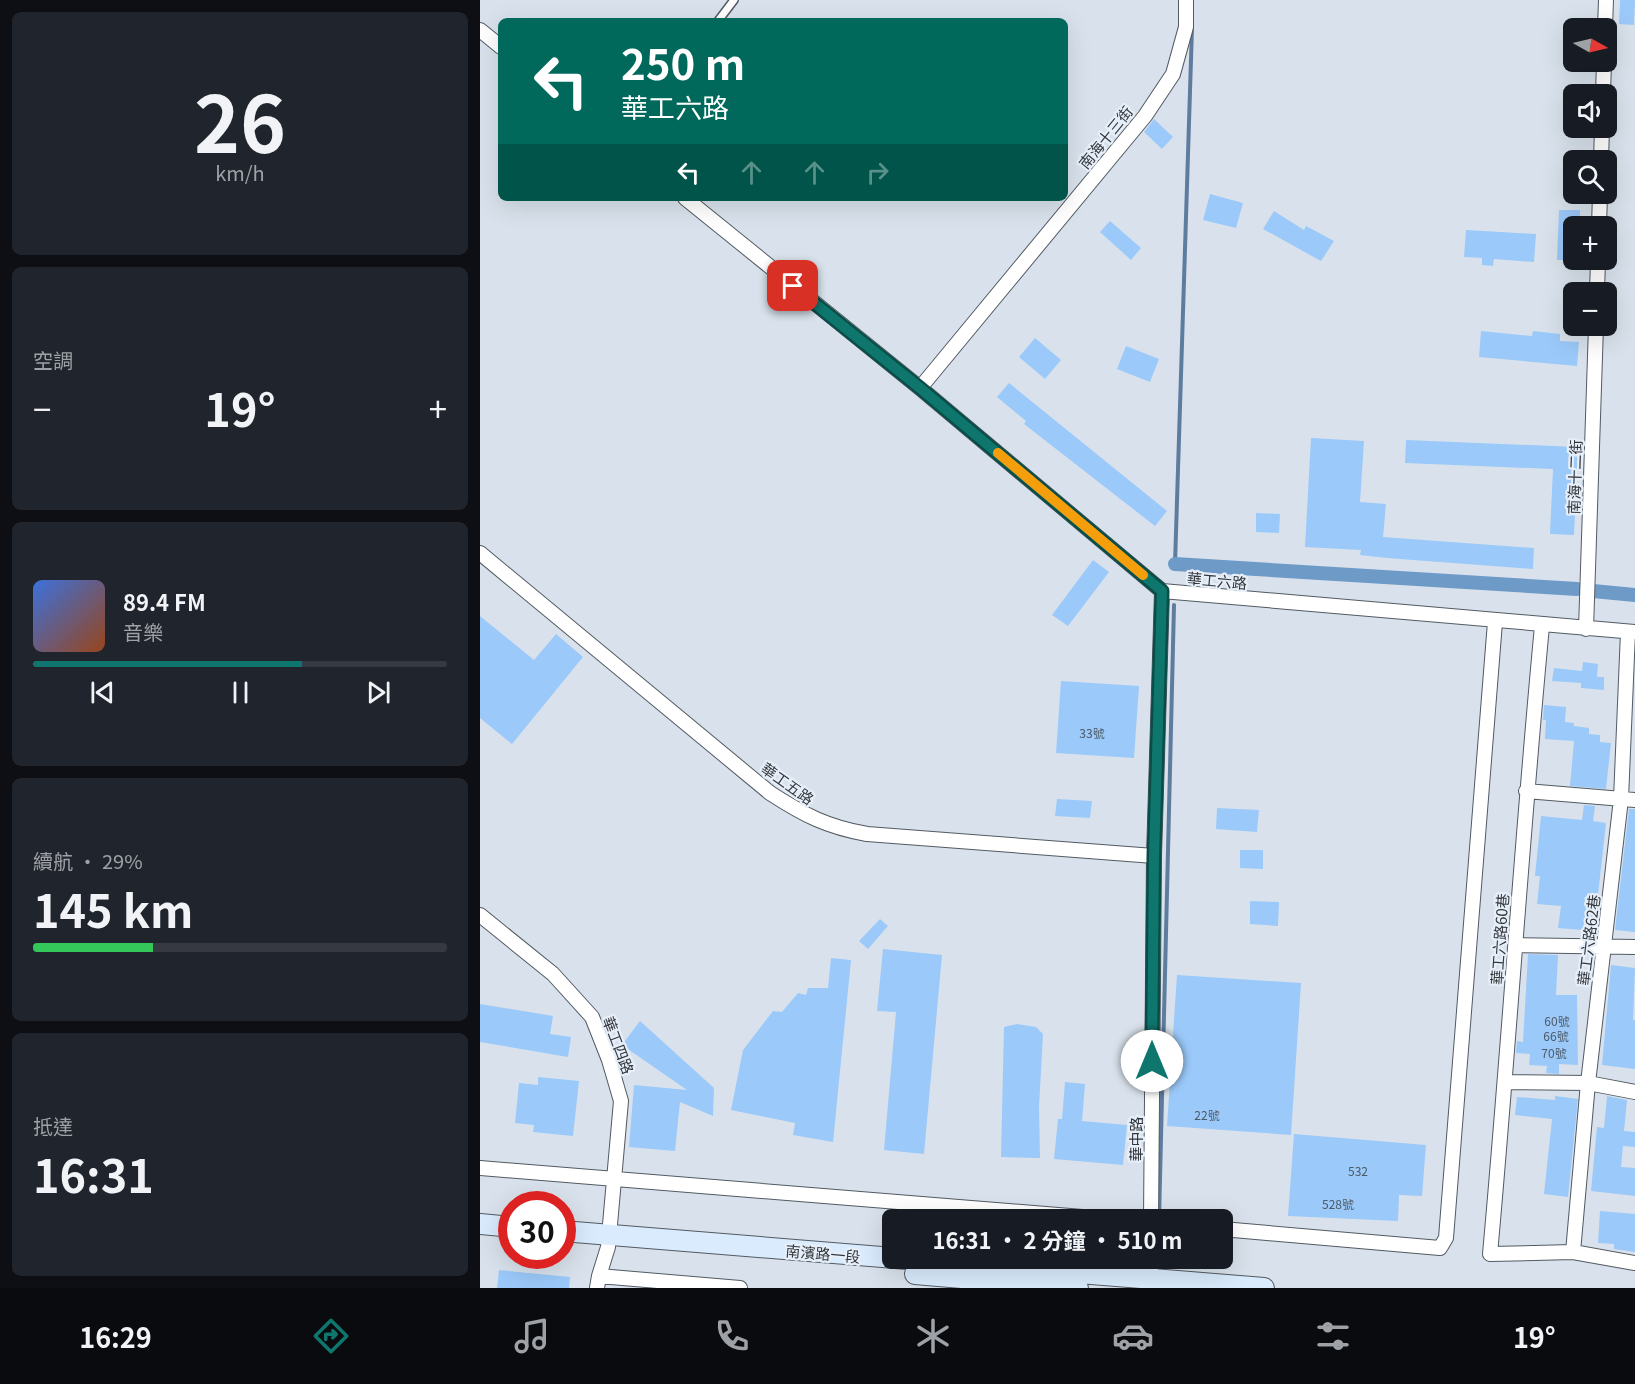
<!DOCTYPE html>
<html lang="zh-TW">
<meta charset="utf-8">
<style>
:root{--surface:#171b24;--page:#20242c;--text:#f1f3f6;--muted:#9ea1a6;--line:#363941;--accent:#0f766e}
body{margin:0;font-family:Georgia,"Noto Sans TC",serif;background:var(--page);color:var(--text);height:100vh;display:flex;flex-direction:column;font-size:22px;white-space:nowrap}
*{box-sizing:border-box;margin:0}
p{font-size:20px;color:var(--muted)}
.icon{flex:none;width:33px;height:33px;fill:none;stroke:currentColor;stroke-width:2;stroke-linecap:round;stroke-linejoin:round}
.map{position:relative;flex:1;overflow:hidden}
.sheet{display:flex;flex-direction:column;gap:12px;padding:12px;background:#0d0f14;width:480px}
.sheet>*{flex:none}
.hud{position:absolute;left:18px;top:18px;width:570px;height:183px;border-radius:9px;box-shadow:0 6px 24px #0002;background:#00695c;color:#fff;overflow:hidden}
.needle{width:39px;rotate:98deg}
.fabs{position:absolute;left:1083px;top:18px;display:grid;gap:12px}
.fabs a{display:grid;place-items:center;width:54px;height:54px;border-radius:9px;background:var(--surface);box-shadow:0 6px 24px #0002;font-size:30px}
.speed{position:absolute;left:18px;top:1191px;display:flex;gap:12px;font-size:30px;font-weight:700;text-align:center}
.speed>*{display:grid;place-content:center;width:78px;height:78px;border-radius:50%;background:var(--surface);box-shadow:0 6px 24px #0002;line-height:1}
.speed .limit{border:9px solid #d22;background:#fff;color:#111}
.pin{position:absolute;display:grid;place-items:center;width:51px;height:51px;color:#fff;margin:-26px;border-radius:12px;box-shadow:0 3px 9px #0006}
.me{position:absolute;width:66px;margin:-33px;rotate:0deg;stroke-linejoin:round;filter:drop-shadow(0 0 4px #0008)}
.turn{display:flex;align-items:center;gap:21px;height:126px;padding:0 24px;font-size:27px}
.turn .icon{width:78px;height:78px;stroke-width:2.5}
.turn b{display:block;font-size:42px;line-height:51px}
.lanes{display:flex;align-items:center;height:57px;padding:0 24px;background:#0003;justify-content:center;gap:30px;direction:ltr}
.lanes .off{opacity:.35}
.big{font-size:45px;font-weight:700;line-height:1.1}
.sheet .card{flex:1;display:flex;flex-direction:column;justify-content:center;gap:9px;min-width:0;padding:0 21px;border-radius:9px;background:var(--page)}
.sheet .dial{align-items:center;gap:0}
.dial b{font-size:78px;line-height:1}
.song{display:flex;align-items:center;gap:18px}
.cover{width:72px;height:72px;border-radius:9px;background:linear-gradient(135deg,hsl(220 70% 55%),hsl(20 70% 35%))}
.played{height:6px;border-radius:3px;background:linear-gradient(90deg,var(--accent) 65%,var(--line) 65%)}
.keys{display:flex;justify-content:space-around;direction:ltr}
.heat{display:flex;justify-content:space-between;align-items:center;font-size:33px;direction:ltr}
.charge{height:9px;border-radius:4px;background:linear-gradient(90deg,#34c759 29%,var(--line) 0)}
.trip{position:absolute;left:402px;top:1209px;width:351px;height:60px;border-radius:9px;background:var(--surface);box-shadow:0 6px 24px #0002;font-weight:700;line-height:60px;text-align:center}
.dock{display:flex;height:96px;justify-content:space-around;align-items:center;background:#090b0e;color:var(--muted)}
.dock .icon{width:42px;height:42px}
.dock .on{color:var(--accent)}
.dock b{font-size:27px;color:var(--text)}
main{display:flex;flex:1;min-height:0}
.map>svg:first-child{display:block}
</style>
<main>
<section class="sheet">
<div class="card dial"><b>26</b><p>km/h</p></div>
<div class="card"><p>空調</p>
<div class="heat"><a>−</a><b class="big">19°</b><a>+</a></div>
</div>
<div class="card">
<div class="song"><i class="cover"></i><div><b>89.4 FM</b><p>音樂</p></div></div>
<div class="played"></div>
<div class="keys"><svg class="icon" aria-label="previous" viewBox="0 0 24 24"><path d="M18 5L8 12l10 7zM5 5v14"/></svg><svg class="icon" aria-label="pause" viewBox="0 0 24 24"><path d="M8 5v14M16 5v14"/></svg><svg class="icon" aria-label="next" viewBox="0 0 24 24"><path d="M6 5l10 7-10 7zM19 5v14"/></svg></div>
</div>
<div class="card"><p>續航 · 29%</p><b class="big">145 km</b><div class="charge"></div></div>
<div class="card"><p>抵達</p><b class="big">16:31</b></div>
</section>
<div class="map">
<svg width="1155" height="1288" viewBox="0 0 1155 1288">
<rect width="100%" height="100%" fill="#d9e2ec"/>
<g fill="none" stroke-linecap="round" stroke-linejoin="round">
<path stroke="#5d7c9e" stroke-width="4" d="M695,564l17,-536
M679,1220l15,-615
M678,1273v-15"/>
<path stroke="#6e9ac8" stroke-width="14" d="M695,564l402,25
M1113,591l42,4"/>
</g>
<path fill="#9bc9f9" d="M1140,0h15l-1,25 -15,-1z
M674,119l19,18 -11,12 -18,-17z
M730,194l33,9 -7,25 -33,-8z
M1079,210h21v16h-6v34h-17z
M794,211l30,19 2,-4 28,15 -13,20 -58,-32z
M630,221l31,27 -10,12 -31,-28z
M986,230l70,4 -2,28 -40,-3 -1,7 -11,-1v-7l-18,-1z
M1001,331l51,5 1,-5 27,3v7l19,1 -2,24 -98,-9z
M555,338l26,22 -16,19 -26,-22z
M646,346l33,13 -9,23 -33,-13z
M529,383l158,128 -12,15 -131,-102 2,-3 -29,-24z
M831,438l53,3 -4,61 26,2 -3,33 151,11 -1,21 -146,-11 -27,-3 1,-5 -56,-3z
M926,440l172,7 -4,88 -24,-1 3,-65 -148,-6z
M776,513l24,1 -1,19 -23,-1z
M613,560l16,12 -41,54 -16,-11z
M0,616l54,44 22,-26 27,23 -71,87 -32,-26z
M1103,662l15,2 -1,13h7v13l-23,-2v-5l-29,-2 2,-13 28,3z
M581,681l78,5 -5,72 -78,-5z
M1064,705l22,2 -1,15 9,1v3l15,2v6l11,1v7l11,1 -5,46 -36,-3 4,-45 -29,-2 1,-19h-3z
M577,799l35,2 -2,17 -35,-2z
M1104,805l11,1 -2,15 13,2 -12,108 -36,-3 3,-22 -24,-2 3,-28h-5l6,-60 41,4z
M737,808l42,2 -2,22 -41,-3z
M1149,809h6v123l-20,-2z
M760,850h23v19l-23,-1z
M770,901l29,1 -1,24 -28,-2z
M400,919l8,7 -20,23 -9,-8z
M403,949l59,6 -18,199 -40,-4 12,-138 -19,-1z
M1048,954l30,1 -2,40h21l1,70 -19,-1v10l-13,-1 1,-7 -18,-1 1,-11 -14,-1 1,-12 6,1z
M351,958l20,2 -18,182 -40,-7 2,-12 -64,-13 12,-60 30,-39 9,1 16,-19 8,2 2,-7h20z
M1131,965l24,3 -2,52h2v49l-33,-4z
M697,975l124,8 -10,152 -124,-9z
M0,1004l73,12 -3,18 21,3 -3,20 -88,-15z
M160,1021l74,67 -1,28 -33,-14 -5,49 -46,-4 5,-62 53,5 -65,-45z
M537,1024l19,3 7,7 -4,73 1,51 -39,-1 3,-130z
M58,1077l41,4 -6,55 -40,-4 1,-7 -19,-2 4,-40 19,2z
M585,1082l20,2 -3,37 45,4 -4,40 -69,-6 4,-40h4z
M1075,1096l23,3 -10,98 -24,-3 8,-75 -37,-4 2,-18 38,3z
M1127,1096l20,4 -3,31 11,1v15l-12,-1 -2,21 14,1v28l-44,-5 6,-64 7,1z
M814,1134l132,11 -4,51 -23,-1 -1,26 -110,-5z
M1120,1211l35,3v38l-21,-3v-5l-16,-1z
M19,1270l71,7 -1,11h-72z"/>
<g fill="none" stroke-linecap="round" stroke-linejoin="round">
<defs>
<path id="lane" d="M238,21l16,-21"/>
<path id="street" d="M1125,28l1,-28
M0,30l21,17
M1123,94l1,-32
M1121,160l1,-32
M205,198l235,190 242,203 473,41
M1119,226l1,-32
M1117,292l1,-32
M440,388l225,-272 28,-42 13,-47v-27
M0,553l290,240c34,22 57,34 97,41l287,22
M1062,626c-20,209 -33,419 -52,628l83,-2 62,11
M1106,629l10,-303
M1046,791l109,9
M0,915l73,59 39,43 17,43 12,41 -13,146 -9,29 -2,12
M1036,945l119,2
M1026,1082l82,1 47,9
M0,1168l639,52
M671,1220l3,-364 8,-265
M742,1229l218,19 6,-10 49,-616
M1093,1252l15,-169 33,-284 7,-167
M119,1276l141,12
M670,1286l1,-28"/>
<path id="secondary" d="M0,1224l32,3
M82,1231l702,57
M435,1274l163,14"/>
</defs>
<use href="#lane" stroke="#525a62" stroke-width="10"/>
<use href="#street" stroke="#525a62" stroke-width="16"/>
<use href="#secondary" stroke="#525a62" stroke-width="22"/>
<use href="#lane" stroke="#fff" stroke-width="7"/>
<use href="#street" stroke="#fff" stroke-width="14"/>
<use href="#secondary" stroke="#d9ebfc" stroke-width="20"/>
</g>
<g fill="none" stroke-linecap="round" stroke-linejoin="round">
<defs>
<path id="route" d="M313,286l127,102 242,203 -8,265 -2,205"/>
</defs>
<use href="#route" stroke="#0a4d48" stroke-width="15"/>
<use href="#route" stroke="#0f766e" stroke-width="10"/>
<path stroke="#f59e0b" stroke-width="10" d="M518,453l145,122"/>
</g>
<g text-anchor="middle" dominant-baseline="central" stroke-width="4.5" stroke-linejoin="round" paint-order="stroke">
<g font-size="12" fill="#4e5c6a">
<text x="612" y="732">33號</text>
<text x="1077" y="1020">60號</text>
<text x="1076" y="1035">66號</text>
<text x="1074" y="1052">70號</text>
<text x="727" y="1114">22號</text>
<text x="878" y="1170">532</text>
<text x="858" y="1203">528號</text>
</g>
<g font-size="15" fill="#34373b" stroke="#e6eff9">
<text transform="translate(625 137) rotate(-51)">南海十三街</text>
<text transform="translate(1094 477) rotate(-88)">南海十二街</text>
<text transform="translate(737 580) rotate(5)">華工六路</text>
<text transform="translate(308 783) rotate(35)">華工五路</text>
<text transform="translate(1019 939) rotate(-86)">華工六路60巷</text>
<text transform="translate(1108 940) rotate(-83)">華工六路62巷</text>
<text transform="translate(139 1045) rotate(69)">華工四路</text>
<text transform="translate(655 1139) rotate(-90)">華中路</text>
<text transform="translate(343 1253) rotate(5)">南濱路一段</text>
</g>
</g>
</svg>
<div class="fabs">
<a><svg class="needle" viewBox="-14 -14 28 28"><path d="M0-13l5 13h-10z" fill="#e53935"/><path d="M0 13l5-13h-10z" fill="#9ea1a6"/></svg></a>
<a><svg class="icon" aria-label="sound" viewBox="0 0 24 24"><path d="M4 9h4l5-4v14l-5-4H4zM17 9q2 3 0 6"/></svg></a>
<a><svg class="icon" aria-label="search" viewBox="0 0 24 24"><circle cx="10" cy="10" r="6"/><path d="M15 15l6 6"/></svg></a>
<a>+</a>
<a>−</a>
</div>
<div class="speed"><div class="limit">30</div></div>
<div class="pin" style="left:313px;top:286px;background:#d93025"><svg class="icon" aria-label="arrive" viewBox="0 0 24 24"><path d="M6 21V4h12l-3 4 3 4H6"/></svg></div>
<svg class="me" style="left:672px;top:1061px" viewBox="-20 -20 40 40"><circle r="19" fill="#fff"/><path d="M0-13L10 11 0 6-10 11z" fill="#0f766e"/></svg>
<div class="trip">16:31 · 2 分鐘 · 510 m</div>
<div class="hud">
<div class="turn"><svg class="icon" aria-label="left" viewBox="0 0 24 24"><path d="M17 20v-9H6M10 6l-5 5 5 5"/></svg><div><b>250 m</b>華工六路</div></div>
<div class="lanes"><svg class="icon" aria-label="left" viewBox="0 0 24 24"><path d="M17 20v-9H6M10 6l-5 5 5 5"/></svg><svg class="icon off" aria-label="ahead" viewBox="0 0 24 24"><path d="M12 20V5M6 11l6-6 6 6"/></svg><svg class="icon off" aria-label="ahead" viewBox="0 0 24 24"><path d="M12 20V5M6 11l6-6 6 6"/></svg><svg class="icon off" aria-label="right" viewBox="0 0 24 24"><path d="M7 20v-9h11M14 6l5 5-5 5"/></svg></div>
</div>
</div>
</main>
<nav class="dock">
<b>16:29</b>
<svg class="icon on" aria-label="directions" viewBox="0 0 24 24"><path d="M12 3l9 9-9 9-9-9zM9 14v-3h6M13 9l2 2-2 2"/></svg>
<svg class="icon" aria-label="music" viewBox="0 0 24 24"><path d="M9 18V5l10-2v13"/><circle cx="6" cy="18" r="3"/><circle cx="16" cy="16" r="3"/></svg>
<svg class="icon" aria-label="phone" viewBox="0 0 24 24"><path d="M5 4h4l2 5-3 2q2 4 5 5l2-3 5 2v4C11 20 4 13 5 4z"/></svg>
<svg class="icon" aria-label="climate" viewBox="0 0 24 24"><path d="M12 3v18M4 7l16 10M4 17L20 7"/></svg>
<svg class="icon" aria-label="car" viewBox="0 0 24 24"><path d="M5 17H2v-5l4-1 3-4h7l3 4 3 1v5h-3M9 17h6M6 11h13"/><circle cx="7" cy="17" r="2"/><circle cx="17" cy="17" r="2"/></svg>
<svg class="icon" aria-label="filters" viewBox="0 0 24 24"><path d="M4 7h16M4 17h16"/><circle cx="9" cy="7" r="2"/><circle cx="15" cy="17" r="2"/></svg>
<b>19°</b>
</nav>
